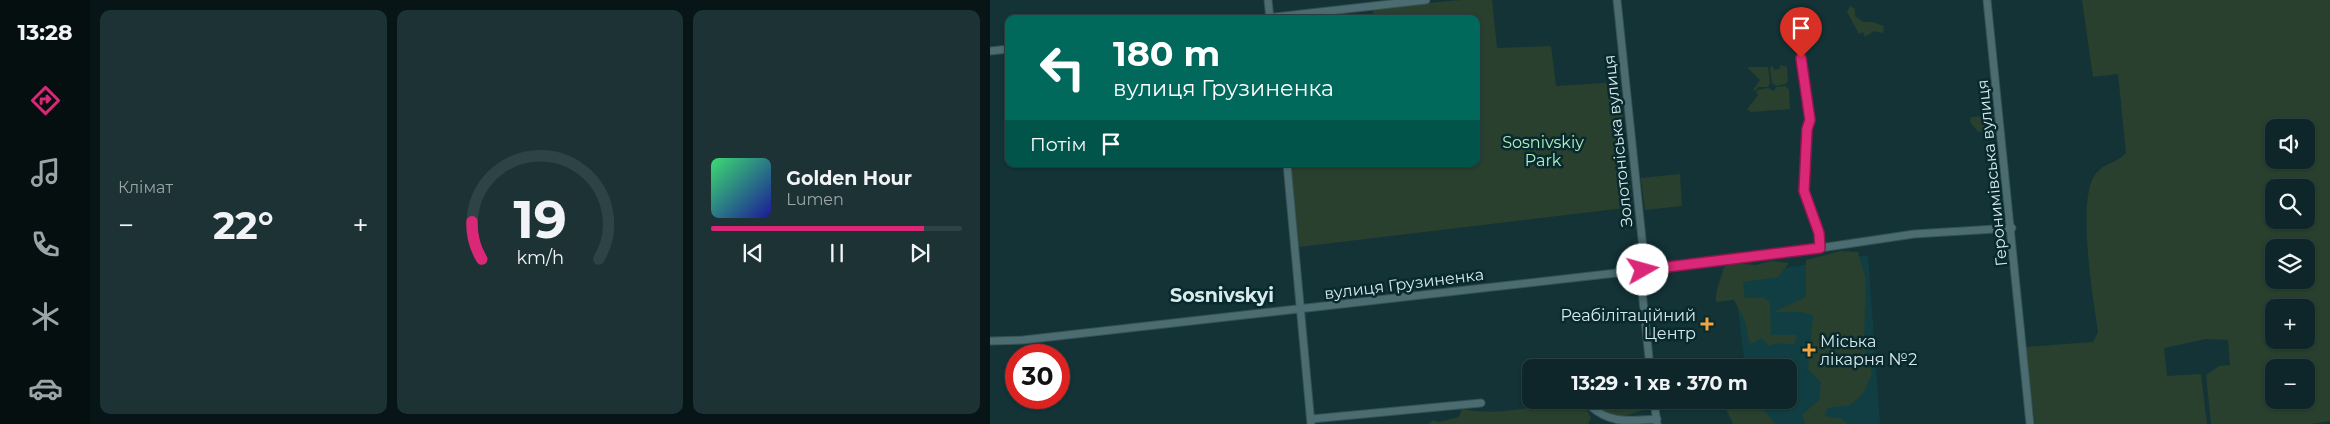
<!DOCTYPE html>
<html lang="uk">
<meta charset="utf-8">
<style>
:root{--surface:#0e2629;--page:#1c3235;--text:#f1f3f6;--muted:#9ba5a8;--line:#2e4346;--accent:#db2777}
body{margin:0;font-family:Montserrat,sans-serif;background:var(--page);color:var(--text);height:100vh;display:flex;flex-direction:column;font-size:19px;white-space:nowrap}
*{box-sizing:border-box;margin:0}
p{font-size:16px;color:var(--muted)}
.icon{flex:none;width:28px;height:28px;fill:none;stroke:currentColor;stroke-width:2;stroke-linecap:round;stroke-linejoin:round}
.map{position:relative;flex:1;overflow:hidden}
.drawer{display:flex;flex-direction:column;gap:10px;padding:10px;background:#081517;width:900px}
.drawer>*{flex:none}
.guide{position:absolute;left:15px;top:15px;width:475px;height:152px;border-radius:10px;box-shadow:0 1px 4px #0004,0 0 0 1px var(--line);background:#00695c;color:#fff;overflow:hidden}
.fabs{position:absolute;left:1275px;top:119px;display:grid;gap:10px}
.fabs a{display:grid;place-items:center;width:50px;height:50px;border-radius:10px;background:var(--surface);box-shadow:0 1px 4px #0004,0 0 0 1px var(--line);font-size:25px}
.speed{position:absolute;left:15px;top:344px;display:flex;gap:10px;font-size:25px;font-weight:700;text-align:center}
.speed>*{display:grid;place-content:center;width:65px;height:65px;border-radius:50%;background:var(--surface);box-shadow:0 1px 4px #0004,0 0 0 1px var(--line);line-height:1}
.speed .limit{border:8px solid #d22;background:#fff;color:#111}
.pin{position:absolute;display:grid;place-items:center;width:42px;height:42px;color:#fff;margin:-51px -21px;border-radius:50% 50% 50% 0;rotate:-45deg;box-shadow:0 0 5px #0007}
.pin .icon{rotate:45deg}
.me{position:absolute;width:55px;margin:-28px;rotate:83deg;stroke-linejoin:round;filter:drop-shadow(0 0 4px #0008)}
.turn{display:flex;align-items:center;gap:18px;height:105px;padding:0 25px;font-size:22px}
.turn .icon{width:65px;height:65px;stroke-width:2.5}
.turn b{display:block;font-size:35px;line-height:42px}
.then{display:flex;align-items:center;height:48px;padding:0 25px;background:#0003;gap:10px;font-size:19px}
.big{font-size:38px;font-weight:700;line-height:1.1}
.drawer .card{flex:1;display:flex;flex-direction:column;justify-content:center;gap:8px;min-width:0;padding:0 18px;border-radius:10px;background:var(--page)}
.drawer .dial{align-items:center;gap:0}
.dial svg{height:130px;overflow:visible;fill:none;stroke:var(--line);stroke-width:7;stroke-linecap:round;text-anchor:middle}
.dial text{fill:var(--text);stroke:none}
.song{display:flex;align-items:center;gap:15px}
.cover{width:60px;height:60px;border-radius:8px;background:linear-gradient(135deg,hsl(140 70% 55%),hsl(240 70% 35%))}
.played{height:5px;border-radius:2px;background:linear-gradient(90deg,var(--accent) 85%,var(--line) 85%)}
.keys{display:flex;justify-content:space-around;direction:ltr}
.heat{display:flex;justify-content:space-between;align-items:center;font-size:28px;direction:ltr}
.drawer .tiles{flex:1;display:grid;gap:10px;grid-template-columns:repeat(3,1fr)}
.trip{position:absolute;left:532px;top:359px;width:275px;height:50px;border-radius:10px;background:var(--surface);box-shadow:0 1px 4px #0004,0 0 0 1px var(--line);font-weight:700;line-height:50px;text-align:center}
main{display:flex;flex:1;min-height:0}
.dock{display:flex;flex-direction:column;width:90px;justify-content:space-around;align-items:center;background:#060f10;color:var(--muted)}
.dock .icon{width:35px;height:35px}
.dock .active{color:var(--accent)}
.dock b{font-size:22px;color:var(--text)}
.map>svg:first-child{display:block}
</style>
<main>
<nav class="dock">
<b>13:28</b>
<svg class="icon active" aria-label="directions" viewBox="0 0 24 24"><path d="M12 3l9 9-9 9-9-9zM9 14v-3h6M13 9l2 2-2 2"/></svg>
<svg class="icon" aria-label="music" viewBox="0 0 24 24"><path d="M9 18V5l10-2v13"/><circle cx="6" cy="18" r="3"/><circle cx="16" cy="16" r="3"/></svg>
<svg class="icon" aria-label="phone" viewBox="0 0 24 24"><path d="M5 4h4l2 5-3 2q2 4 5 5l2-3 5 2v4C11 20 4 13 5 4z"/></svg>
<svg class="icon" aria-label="climate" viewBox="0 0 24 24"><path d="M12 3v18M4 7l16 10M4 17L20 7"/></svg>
<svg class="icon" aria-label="car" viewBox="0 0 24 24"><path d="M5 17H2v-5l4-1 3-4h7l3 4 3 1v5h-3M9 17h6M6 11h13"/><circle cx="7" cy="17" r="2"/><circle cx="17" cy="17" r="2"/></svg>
</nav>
<section class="drawer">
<div class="tiles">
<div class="card"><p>Клімат</p>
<div class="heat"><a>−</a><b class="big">22°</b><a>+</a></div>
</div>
<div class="card dial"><svg viewBox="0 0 100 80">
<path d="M14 69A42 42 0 1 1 86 69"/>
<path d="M14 69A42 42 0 0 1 8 46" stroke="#db2777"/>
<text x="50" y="56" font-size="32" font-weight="700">19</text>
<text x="50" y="72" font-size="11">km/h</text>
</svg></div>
<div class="card">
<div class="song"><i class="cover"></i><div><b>Golden Hour</b><p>Lumen</p></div></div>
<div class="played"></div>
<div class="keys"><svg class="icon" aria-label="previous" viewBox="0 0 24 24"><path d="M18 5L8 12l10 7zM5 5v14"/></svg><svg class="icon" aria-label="pause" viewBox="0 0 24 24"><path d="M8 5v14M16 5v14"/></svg><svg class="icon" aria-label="next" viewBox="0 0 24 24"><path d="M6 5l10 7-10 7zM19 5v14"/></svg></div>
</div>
</div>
</section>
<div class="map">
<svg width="1340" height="424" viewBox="0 0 1340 424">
<rect width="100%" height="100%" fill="#133337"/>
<path fill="#113e42" d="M878,255l12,169h-128l-3,-24h40v-32l-44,-1 -11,-91z"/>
<path fill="#28402d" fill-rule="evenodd" d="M471,0h31l5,48 54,-2 5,40 63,-4 14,125 -334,40 -8,-83h185v-145h-102l-1,-11z
M1092,0h248v421l-20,3h-99l-5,-49 13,-9 11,-1 -2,-25 -22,-1 -42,9 3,28 34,-2 6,50h-172l-10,-77 68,-5 5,-10c-5,-34 -20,-125 -5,-154 10,-17 22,-13 33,-25l-8,-79 -25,3zM1284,128h32v32h-32zM1284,188h32v32h-32zM1284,248h32v32h-32zM1284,308h32v32h-32zM1284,368h32v32h-32z
M860,6l5,3v7l8,6h10l11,4 -1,7 -9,-2 -9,6 -2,-5 -4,2 -12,-22z
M790,65l7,2 1,14 -2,3 -10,2 -4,-3 -2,-16 3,-1 1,4 6,-1z
M757,67h21l2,16 -2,4h-10l-3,4 -2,-1 7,-10z
M796,86l3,4 1,19 -39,3 -4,-3 11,-14 -2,-3 2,-2 10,-2 6,3 2,-4z
M1003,111l3,3 1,23 -2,1 -5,-2 -3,-5 -9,1 -8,-10 1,-5 19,-1z
M690,174l2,32 -37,4 -4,-32z
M850,251l18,1 8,28 -2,65 8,29 -9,20 -13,11 -22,3 -4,8 18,3 5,5h-42l-3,-9 17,-15 2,-17 -13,-14 5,-54 -13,-3h-27l33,-15v-37z
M781,261l18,2 -11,14 -35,5 2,16 19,-1 6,6 1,32h26l-3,10 -18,-2 -6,3 -9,-8 -10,6 -2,-2 -4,-21 -11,-21 -18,2c-1,-12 5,-23 8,-35l7,-4 25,2z
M618,400h11l3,7h7l3,-7h17l-1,9c-14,3 -31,12 -44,4l2,-11z
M709,400h63l1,9 13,15h-43l-7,-15 -14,-3 -11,4z
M546,401l8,7 43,2 4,8 -3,6h-160l5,-4 5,2 21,-5 3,-8c24,5 45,2 68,-1l2,-6z"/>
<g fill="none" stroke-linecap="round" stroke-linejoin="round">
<defs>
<path id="minor" d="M278,0l2,19
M627,0l27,258 -3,23 9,87
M997,0l43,424
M268,19l168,-19
M0,51l19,-2
M811,58l9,62 -3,9 -3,62 15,42 1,15
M297,164l24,260
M0,341l33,-1 620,-70 177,-22 94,-14 98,-6
M550,400l4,4 45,1c21,19 38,16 68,14
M664,400l3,24
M321,419l170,-16"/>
</defs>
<use href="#minor" stroke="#385153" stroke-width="9"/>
<use href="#minor" stroke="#4b6c70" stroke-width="7"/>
</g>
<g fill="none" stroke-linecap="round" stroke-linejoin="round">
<defs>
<path id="route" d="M653,270l177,-22 -1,-15 -15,-42 3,-62 3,-9 -9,-62"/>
</defs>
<use href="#route" stroke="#8e194d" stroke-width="12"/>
<use href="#route" stroke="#db2777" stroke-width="9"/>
</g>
<g fill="#f2a541" stroke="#08292d" stroke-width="2">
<path d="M714.5 316.5h5v5h5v5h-5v5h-5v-5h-5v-5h5z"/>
<path d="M816.5 342.5h5v5h5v5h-5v5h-5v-5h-5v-5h5z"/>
</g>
<g text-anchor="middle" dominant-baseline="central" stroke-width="5" stroke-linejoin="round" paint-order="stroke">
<g font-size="16" fill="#d8eaeb" stroke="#08292d">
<text transform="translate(628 141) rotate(-96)">Золотоніська вулиця</text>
<text transform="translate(1002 173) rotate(-96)">Геронимівська вулиця</text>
<text transform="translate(414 284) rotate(-7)">вулиця Грузиненка</text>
</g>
<g font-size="16" fill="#b0f0bd" stroke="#08292d">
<text x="553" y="142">Sosnivskiy<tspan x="553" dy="18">Park</tspan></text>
</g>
<g font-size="16" fill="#d8eaeb" stroke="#08292d" text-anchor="end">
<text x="706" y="315">Реабілітаційний<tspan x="706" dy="18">Центр</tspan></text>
<text x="830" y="341" text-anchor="start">Міська<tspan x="830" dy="18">лікарня №2</tspan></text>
</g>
<g font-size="19" font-weight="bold" fill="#d8eaeb" stroke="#08292d">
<text x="232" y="295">Sosnivskyi</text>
</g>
</g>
</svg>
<div class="fabs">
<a><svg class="icon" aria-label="sound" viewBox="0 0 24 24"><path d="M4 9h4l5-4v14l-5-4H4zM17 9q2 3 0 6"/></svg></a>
<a><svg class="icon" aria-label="search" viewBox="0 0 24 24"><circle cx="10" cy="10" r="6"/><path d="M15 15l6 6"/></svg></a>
<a><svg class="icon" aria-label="layers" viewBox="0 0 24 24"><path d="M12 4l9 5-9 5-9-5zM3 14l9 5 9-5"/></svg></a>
<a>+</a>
<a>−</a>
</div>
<div class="speed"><div class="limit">30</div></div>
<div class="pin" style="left:811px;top:58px;background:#d93025"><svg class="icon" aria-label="arrive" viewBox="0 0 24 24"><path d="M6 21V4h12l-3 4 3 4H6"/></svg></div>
<svg class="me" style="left:653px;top:270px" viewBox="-20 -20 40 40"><circle r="19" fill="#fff"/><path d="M0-13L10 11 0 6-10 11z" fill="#db2777"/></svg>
<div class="trip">13:29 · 1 хв · 370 m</div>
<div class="guide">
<div class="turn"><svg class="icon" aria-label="left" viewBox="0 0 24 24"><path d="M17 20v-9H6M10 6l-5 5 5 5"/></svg><div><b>180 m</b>вулиця Грузиненка</div></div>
<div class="then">Потім<svg class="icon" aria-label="arrive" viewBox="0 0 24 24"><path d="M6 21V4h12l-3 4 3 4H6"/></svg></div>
</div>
</div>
</main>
